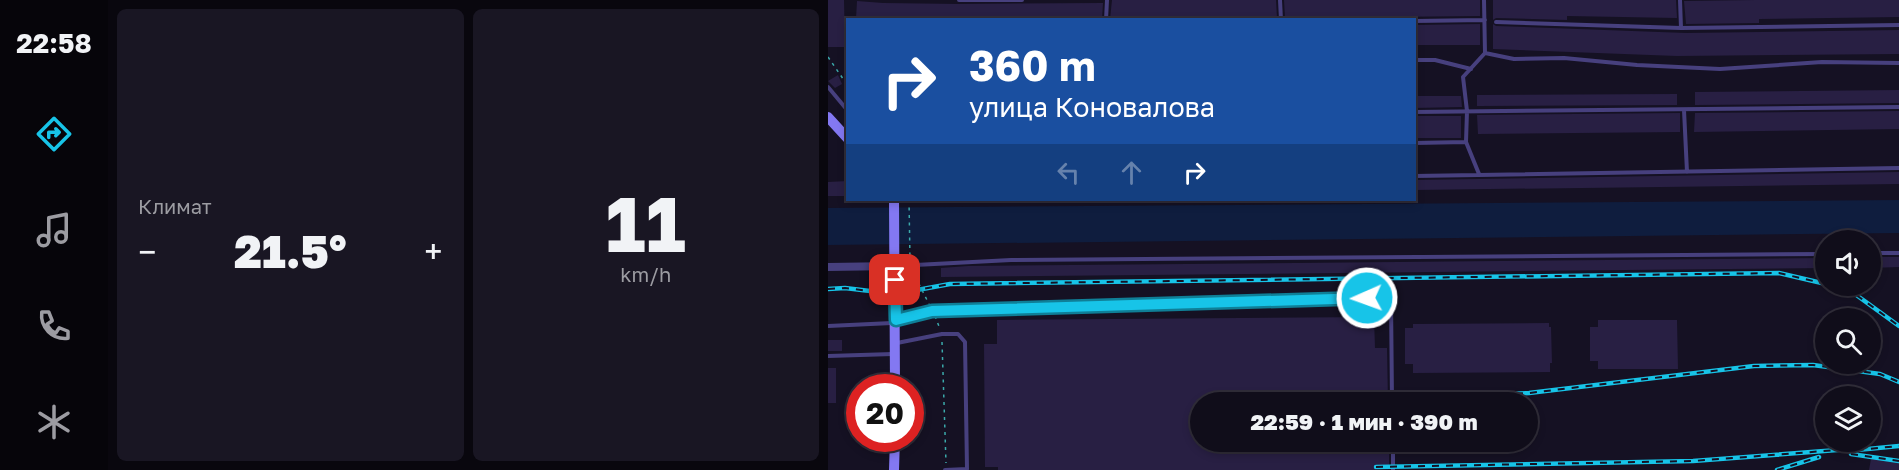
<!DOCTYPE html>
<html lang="ru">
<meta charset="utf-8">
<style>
:root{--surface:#100d1a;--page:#191623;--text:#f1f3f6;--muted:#9c9ca2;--line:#302d39;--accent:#17c4e8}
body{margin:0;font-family:"Golos Text",sans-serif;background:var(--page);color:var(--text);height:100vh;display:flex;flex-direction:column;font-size:22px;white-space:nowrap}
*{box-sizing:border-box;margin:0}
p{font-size:20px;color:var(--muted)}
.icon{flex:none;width:33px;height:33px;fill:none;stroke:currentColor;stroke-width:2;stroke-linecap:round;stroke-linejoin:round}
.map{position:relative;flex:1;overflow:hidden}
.drawer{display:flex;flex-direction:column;gap:9px;padding:9px;background:#09070e;width:720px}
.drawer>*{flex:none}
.hud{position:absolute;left:18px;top:18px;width:570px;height:183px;border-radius:0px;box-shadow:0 3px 9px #0003,0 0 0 2px var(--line);background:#1a4fa0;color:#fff;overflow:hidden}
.buttons{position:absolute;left:987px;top:230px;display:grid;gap:12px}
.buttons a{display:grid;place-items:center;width:66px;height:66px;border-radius:50%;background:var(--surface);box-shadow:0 3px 9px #0003,0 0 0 2px var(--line);font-size:30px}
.speed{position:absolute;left:18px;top:374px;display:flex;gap:12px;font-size:30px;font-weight:700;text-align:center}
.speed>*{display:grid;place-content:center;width:78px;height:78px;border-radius:50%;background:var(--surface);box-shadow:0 3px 9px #0003,0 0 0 2px var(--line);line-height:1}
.speed .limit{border:9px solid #d22;background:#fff;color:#111}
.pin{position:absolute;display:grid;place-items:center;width:51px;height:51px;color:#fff;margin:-26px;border-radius:12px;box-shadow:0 3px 9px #0006}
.me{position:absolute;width:66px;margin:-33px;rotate:268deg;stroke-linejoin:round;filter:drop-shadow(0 0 4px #0008)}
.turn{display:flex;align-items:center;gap:21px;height:126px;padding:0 24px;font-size:27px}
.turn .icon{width:78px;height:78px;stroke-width:2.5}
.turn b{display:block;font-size:42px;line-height:51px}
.lanes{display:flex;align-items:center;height:57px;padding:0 24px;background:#0003;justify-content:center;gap:30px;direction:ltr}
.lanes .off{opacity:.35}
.big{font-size:45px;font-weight:800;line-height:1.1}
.drawer .tile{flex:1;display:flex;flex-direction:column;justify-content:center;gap:9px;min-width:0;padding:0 21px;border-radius:9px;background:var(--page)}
.drawer .dial{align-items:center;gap:0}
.dial b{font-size:78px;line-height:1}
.heat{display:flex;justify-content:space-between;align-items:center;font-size:33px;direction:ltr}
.drawer .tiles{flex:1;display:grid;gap:9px;grid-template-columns:repeat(2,1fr)}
.trip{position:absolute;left:362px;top:392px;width:348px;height:60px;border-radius:30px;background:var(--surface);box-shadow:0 3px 9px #0003,0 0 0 2px var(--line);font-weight:800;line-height:60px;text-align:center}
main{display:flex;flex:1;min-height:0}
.menu{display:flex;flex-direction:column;width:108px;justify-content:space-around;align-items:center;background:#06050a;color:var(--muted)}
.menu .icon{width:42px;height:42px}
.menu .active{color:var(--accent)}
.menu b{font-size:27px;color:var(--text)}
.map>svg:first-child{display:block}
</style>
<main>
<nav class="menu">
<b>22:58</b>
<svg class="icon active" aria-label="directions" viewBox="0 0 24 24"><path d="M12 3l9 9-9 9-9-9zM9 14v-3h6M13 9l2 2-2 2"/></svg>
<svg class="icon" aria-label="music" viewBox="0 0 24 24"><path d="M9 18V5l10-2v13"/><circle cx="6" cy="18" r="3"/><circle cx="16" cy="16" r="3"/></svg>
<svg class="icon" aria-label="phone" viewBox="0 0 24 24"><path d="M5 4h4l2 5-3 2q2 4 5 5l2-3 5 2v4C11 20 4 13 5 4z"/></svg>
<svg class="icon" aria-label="climate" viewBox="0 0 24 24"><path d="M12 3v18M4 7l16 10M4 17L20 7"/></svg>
</nav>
<section class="drawer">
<div class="tiles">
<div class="tile"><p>Климат</p>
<div class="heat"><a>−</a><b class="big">21.5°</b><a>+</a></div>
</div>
<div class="tile dial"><b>11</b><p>km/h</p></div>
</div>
</section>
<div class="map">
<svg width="1071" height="470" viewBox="0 0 1071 470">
<rect width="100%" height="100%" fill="#151123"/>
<path fill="#0f1d3e" d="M1071,200v33l-1071,12v-37z"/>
<path fill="#281f43" d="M0,0h16l1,47h-17z
M284,0h164l1,18 -167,1z
M456,0h196v16l-195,2z
M665,0h183l1,18 -110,-2v4l-71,-2 -3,2z
M928,0h143v17l-140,2v4l-73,1 -2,-23z
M29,1l26,2 76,1 144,-1 -1,17h-237l-9,-1z
M652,24v21h-66v-20z
M665,24l3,2 190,7 213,-3v24l-222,2 -184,-7z
M10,75l4,9 -7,4 -7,-7z
M1071,90v13l-204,2v-13z
M849,94v11l-200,1v-11z
M586,96h47l1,11 -48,1z
M1071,111v18l-205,3 1,-19z
M852,113v19l-202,2 -1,-19z
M586,116h47v22h-47z
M1071,172v12l-485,6v-10z
M20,181v15h-20v-14z
M1042,257h29v10l-29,1z
M998,258v10l-885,9v-9l27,-2z
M546,317l1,31h12l1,54h-188v39h189v26h-13v3h-378v-3h-13l-1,-123h13v-24z
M770,320h79l1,49h-80v-8h-8v-34h8z
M721,323v4h2l1,36h-2v9l-137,1v-9h-8v-36h8v-4z
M0,340h14v11h-14z
M0,368h8v35h-8z
M1043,459l28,2v9h-30z"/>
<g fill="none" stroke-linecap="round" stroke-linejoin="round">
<path stroke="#3baaab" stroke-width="1.5" stroke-dasharray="3 4.5" stroke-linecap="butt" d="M0,57l20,29
M81,200l1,60
M84,270l17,34
M107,316l5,13
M114,342l4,121"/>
<path stroke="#47407e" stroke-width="4" d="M131,0h63
M452,0l1,20
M852,0l1,28 218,-3
M278,20l1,-20
M586,21l71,-1
M668,22l185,6
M657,53l29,6 50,-1 73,7 83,4 102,-7 77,1
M586,60h21l36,9
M0,87l20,24
M856,110l3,62
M586,112l485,-5
M638,142l1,-31 -4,-34 22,-24 -1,-53
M586,143l52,-1 13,32
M586,176l485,-8
M1042,253h29
M68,266l115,-6 815,-6
M68,320l36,-9 459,-13 1,104
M0,326l64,-3
M69,343l45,-9h16l7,8 2,127 -22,1
M0,356l65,-2
M565,441v29"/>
<path stroke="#47407e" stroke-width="8" d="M0,267l67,-1"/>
<path stroke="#8378f2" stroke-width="10" d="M0,117l20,22
M66,200l1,187
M66,470l1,-32"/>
<defs>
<path id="rail" d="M1003,285l17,4 51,37
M0,289l17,-1 50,6 55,-10 829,-11 47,11
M632,396l69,-3 225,-27 59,-1 67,9 19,8
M1029,450l42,-4
M1023,454l48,7
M548,467l317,-6 171,-13
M949,470l42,-13"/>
</defs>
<use href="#rail" stroke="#17c4e8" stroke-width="4.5"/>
<use href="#rail" stroke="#151123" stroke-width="2" stroke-dasharray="7" stroke-linecap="butt"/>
</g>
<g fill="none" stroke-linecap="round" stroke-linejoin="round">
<defs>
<path id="route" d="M67,280l1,40 36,-9 435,-13"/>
</defs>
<use href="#route" stroke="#0f7f97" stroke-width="15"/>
<use href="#route" stroke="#17c4e8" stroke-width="10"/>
</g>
</svg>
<div class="buttons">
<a><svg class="icon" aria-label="sound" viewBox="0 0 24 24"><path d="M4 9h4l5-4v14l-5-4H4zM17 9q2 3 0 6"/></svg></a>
<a><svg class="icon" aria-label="search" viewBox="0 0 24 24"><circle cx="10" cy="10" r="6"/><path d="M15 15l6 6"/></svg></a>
<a><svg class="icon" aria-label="layers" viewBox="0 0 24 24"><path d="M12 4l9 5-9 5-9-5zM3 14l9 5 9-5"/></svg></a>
</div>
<div class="speed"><div class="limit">20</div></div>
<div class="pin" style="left:67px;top:280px;background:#d93025"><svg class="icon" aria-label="arrive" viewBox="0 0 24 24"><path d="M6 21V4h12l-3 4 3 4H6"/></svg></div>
<svg class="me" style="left:539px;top:298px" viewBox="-20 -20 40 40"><circle r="17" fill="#17c4e8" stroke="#fff" stroke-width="3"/><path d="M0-11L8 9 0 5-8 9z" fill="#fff"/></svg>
<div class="trip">22:59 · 1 мин · 390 m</div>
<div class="hud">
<div class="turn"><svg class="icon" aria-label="right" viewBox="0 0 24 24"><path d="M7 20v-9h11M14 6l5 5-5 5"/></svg><div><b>360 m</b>улица Коновалова</div></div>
<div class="lanes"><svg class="icon off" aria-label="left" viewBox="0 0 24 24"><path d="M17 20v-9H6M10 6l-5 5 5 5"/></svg><svg class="icon off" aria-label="ahead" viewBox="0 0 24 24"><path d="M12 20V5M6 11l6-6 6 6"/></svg><svg class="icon" aria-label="right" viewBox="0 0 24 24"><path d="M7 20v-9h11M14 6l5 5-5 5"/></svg></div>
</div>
</div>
</main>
